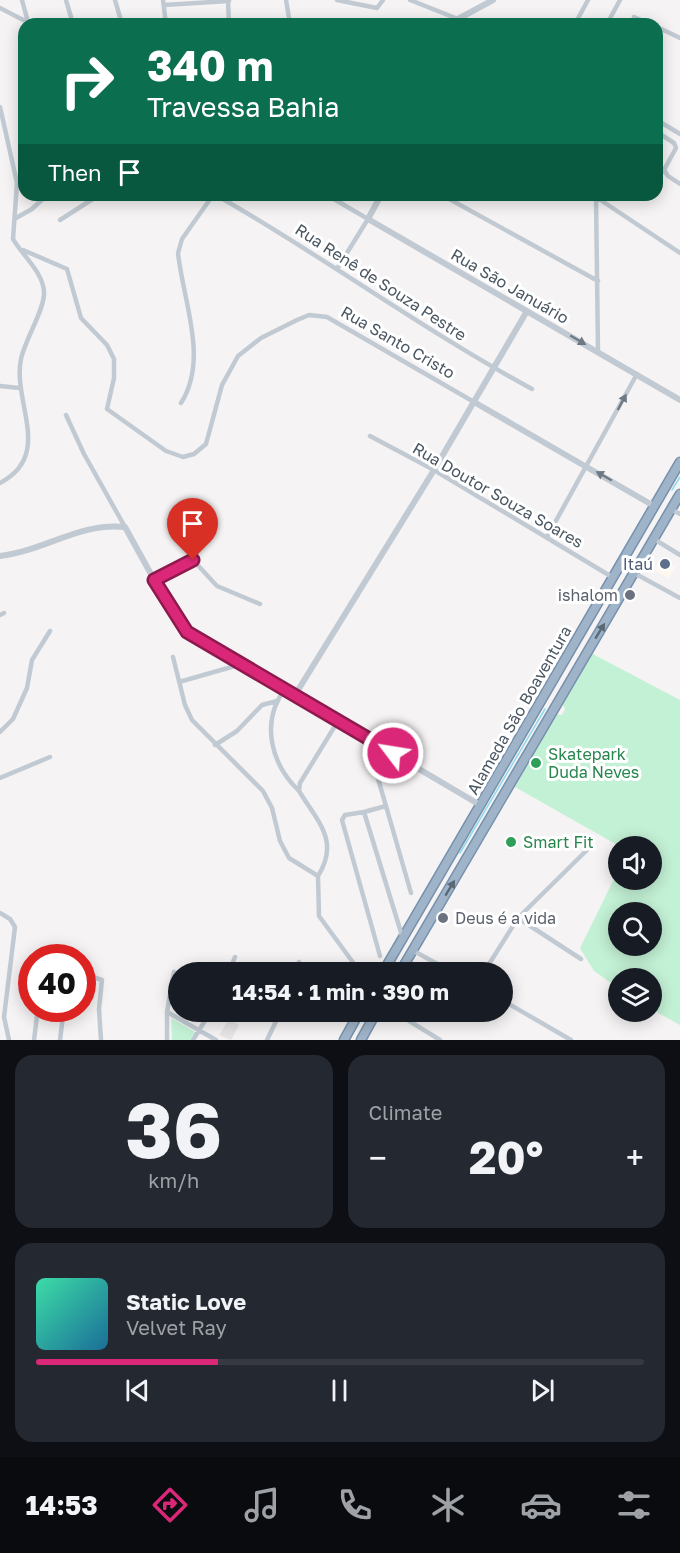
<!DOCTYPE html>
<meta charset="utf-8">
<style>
:root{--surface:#171b24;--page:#242831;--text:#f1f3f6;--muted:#9ea1a6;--line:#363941;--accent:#db2777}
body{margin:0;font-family:"Golos Text",sans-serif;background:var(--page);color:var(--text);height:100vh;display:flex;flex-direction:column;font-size:22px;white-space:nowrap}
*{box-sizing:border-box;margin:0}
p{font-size:20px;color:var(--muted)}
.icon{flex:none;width:33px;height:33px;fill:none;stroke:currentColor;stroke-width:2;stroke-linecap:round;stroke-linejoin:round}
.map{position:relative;height:1040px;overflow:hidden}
.panel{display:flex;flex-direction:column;gap:15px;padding:15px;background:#0d0f14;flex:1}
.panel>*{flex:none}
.hud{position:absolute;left:18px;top:18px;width:645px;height:183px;border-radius:18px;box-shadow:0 3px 15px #0003;background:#0b6e4f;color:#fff;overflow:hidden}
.tools{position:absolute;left:608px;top:836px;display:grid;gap:12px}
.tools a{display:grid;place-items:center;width:54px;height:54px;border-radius:50%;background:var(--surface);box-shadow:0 3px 15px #0003;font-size:30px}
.speed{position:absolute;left:18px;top:944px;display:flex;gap:12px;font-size:30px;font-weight:700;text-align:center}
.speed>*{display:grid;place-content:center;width:78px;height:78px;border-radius:50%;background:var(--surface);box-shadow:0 3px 15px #0003;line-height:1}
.speed .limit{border:9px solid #d22;background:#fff;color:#111}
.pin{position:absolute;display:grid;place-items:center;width:51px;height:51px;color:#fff;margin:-62px -26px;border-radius:50% 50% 50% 0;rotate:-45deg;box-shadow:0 0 6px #0007}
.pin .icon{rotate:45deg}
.me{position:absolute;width:66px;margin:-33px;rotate:301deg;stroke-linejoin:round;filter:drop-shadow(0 0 4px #0008)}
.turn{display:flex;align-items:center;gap:21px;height:126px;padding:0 30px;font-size:27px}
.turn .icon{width:78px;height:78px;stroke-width:2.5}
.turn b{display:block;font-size:42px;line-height:51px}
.then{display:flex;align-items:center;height:57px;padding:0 30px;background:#0003;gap:12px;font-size:22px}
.big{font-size:45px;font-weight:700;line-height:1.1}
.panel .tile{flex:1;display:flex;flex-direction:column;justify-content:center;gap:9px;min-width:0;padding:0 21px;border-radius:18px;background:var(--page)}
.panel .dial{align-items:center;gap:0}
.dial b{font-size:78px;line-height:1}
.song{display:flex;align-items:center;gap:18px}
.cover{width:72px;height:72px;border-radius:9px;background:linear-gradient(135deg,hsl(160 70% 55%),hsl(200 70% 35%))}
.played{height:6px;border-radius:3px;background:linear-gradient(90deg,var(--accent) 30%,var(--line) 30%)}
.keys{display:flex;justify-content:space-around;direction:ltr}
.heat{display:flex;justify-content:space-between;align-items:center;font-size:33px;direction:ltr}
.panel .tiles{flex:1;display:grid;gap:15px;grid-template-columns:1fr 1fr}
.tile:last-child{grid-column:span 2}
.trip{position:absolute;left:168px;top:962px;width:345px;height:60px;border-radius:30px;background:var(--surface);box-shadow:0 3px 15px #0003;font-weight:700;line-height:60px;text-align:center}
.dock{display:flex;height:96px;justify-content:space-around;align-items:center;background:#090b0e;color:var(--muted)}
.dock .icon{width:42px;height:42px}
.dock .current{color:var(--accent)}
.dock b{font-size:27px;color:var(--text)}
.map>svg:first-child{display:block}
</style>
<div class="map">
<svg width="680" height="1040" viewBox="0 0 680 1040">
<rect width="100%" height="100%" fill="#f5f3f3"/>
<path fill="#fdf9ef" d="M660,559l15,8 -6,11 -15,-8z"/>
<path fill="#e6e4e5" d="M229,1019l10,6 -8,15 -12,-5z"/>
<path fill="#c3f1d5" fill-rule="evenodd" d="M591,653l89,47v325l-29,-16v-31h-33v10l-24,-17 -14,-23 38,-77v8h33v-33h-32l-104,-59 41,-73 6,1 3,-6 -3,-6zM618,912h33v33h-33z
M171,1018l24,14 -5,8h-18z"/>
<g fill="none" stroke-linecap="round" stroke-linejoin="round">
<path stroke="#90daee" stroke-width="1.5" d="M672,490l8,-13
M460,853l85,-144"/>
<defs>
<path id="trunk" d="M383,972l297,-510
M400,972l280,-478
M344,1040l16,-29
M361,1040l16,-29"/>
</defs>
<use href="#trunk" stroke="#7690ad" stroke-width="11"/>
<path stroke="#c1cad2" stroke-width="4.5" d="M22,0l6,22
M66,0l7,24
M115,0l7,24
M163,0l3,24
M228,0l1,24
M286,0l4,24
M337,0l40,8 6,-8
M410,0l48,19
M164,5l65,-4
M0,8l31,16
M634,17l16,7
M575,24l13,-24
M607,24l13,-24
M657,27l23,11
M0,107l17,76 -4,56c9,16 32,35 31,55 0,16 -19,46 -23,65 -9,43 33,96 -21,124
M657,120l23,14
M657,132l17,11 2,5 -12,22 -7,-5
M657,178l7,-8 4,6 12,8
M216,195c107,61 207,135 316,194
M327,195l41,24 -31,50
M442,195l156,86
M593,195l87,58
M596,197l2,155
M16,218l16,-9 15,-14
M60,220l39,-25
M23,250l44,19 14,49 26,27 7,14v19l-7,31 59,42 17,6 11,-3 12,-10 16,-59 16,-29 23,-18 36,-18 12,-5 18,2 147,85
M0,386l19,2
M181,403c28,-44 2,-102 -3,-150l4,-14 31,-44
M66,415l18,39 41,73
M370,436l64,34 178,107
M671,509l9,5
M547,537l90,-163
M654,539l26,16
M634,573l46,25
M154,580l39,-20 24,26 43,18
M0,615l4,-2
M173,657l12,48 7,15 71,71 9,17 8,33 9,17 29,18 1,40 41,56
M179,682l63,-18
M285,689c-25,33 -14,75 14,102
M0,732l13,-13 14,-31 5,-28 18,-29
M215,745l22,-14 25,-26 15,-4
M371,755l15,51
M0,778l50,-21
M364,812l22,-6 25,87
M318,876c22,-35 0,-54 -19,-85l1,-8 38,-62
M0,913l10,6 5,8 -11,90 5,23
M518,918l63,41
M412,950l40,22
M380,956l-38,-136 3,-5 19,-3 39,127
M229,972l6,-15
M296,972l3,-10
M484,972l34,-54 71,-70
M82,980l11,-3 9,3 -3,29 2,31
M502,1000l69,40
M393,1011l47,29
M167,1012l49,28
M34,1040l4,-32
M60,1040l4,-32
M167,1040v-28l7,-40
M193,1040l18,-29
M267,1040l14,-29"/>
<path stroke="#c1cad2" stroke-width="6" d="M456,24l2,-5 35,-19
M381,195l-13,24 312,181
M474,402l180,104
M0,556c44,-5 80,-34 125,-29l37,67 25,38 293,173
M295,695l139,-225 93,-159"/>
<use href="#trunk" stroke="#9fb4c9" stroke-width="8"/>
</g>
<defs><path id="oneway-solid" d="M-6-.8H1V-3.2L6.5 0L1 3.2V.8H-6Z" transform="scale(1.5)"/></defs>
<g fill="#6e7983">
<use href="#oneway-solid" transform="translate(578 340) rotate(30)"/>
<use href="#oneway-solid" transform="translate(622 402) rotate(-62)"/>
<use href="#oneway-solid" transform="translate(604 476) rotate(-150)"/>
</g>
<g fill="#5b6976">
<use href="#oneway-solid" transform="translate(600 631) rotate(-59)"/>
<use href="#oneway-solid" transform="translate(450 888) rotate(-59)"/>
</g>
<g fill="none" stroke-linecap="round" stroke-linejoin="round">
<defs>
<path id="route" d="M193,560l-39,20 33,52 206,121"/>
</defs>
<use href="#route" stroke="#8e194d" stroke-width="15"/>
<use href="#route" stroke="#db2777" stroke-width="10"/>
</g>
<circle fill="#5c6f8a" stroke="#fff" stroke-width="2" cx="665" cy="564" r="6"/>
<g fill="#6b7280" stroke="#fff" stroke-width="2">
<circle cx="630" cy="595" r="6"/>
<circle cx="443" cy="918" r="6"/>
</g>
<g fill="#2e9e5b" stroke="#fff" stroke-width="2">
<circle cx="536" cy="763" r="6"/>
<circle cx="511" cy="842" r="6"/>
</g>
<g text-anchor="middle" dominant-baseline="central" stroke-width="6" stroke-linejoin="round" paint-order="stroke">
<g font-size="16" fill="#4a5661" stroke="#fff">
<text transform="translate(381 282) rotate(33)">Rua Renê de Souza Pestre</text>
<text transform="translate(510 286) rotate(30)">Rua São Januário</text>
<text transform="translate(398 342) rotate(30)">Rua Santo Cristo</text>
<text transform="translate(498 495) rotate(30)">Rua Doutor Souza Soares</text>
<text transform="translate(519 710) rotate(-60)">Alameda São Boaventura</text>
</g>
<g font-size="16" fill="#4e5e75" stroke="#fff" text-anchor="end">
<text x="653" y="564">Itaú</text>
</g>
<g font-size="16" fill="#5b616d" stroke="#fff" text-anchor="end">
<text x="618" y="595">ishalom</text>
<text x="455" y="918" text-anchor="start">Deus é a vida</text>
</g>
<g font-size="16" fill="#27864d" stroke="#fff" text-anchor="start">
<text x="548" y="754">Skatepark<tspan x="548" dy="18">Duda Neves</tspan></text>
<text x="523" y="842">Smart Fit</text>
</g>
</g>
</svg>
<div class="tools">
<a><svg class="icon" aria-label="sound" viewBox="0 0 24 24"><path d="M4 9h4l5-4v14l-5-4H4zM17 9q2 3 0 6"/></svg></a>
<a><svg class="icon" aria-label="search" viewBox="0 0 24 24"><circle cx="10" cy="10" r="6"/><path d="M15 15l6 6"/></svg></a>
<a><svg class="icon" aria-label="layers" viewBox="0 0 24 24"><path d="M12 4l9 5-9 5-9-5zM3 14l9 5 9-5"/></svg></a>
</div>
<div class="speed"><div class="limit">40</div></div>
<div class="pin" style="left:193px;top:560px;background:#d93025"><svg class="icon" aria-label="arrive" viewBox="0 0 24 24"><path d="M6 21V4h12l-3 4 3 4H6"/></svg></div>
<svg class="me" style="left:393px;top:753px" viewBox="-20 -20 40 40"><circle r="17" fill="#db2777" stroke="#fff" stroke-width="3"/><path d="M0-11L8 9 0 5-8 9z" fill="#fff"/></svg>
<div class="trip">14:54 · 1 min · 390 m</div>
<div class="hud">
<div class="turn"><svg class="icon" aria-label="right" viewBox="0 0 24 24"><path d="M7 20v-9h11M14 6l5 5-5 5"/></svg><div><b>340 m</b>Travessa Bahia</div></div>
<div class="then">Then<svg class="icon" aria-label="arrive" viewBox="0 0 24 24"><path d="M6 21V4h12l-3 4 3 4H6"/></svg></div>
</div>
</div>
<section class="panel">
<div class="tiles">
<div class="tile dial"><b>36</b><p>km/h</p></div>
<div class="tile"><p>Climate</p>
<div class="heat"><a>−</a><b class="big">20°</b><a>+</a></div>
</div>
<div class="tile">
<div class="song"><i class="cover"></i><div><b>Static Love</b><p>Velvet Ray</p></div></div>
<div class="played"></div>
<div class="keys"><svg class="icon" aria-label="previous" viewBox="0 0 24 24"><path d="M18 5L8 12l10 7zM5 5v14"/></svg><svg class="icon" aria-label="pause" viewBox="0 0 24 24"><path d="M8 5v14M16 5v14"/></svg><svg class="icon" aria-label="next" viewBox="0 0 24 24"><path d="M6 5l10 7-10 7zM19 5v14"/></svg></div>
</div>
</div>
</section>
<nav class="dock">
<b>14:53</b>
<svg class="icon current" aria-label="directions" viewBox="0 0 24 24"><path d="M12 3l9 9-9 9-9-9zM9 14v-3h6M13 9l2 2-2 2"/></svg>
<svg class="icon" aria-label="music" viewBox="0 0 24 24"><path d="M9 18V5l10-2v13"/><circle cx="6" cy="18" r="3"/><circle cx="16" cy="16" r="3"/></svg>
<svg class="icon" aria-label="phone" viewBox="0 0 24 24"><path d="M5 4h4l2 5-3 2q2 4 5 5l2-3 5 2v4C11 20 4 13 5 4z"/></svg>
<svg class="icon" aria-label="climate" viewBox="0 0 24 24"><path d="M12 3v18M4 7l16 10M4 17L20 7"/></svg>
<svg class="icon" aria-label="car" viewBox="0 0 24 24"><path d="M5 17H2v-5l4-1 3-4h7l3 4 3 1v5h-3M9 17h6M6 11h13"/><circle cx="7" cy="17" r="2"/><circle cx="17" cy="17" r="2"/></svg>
<svg class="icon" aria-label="filters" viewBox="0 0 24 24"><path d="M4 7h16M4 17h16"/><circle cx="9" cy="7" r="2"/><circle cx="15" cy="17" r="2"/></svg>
</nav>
